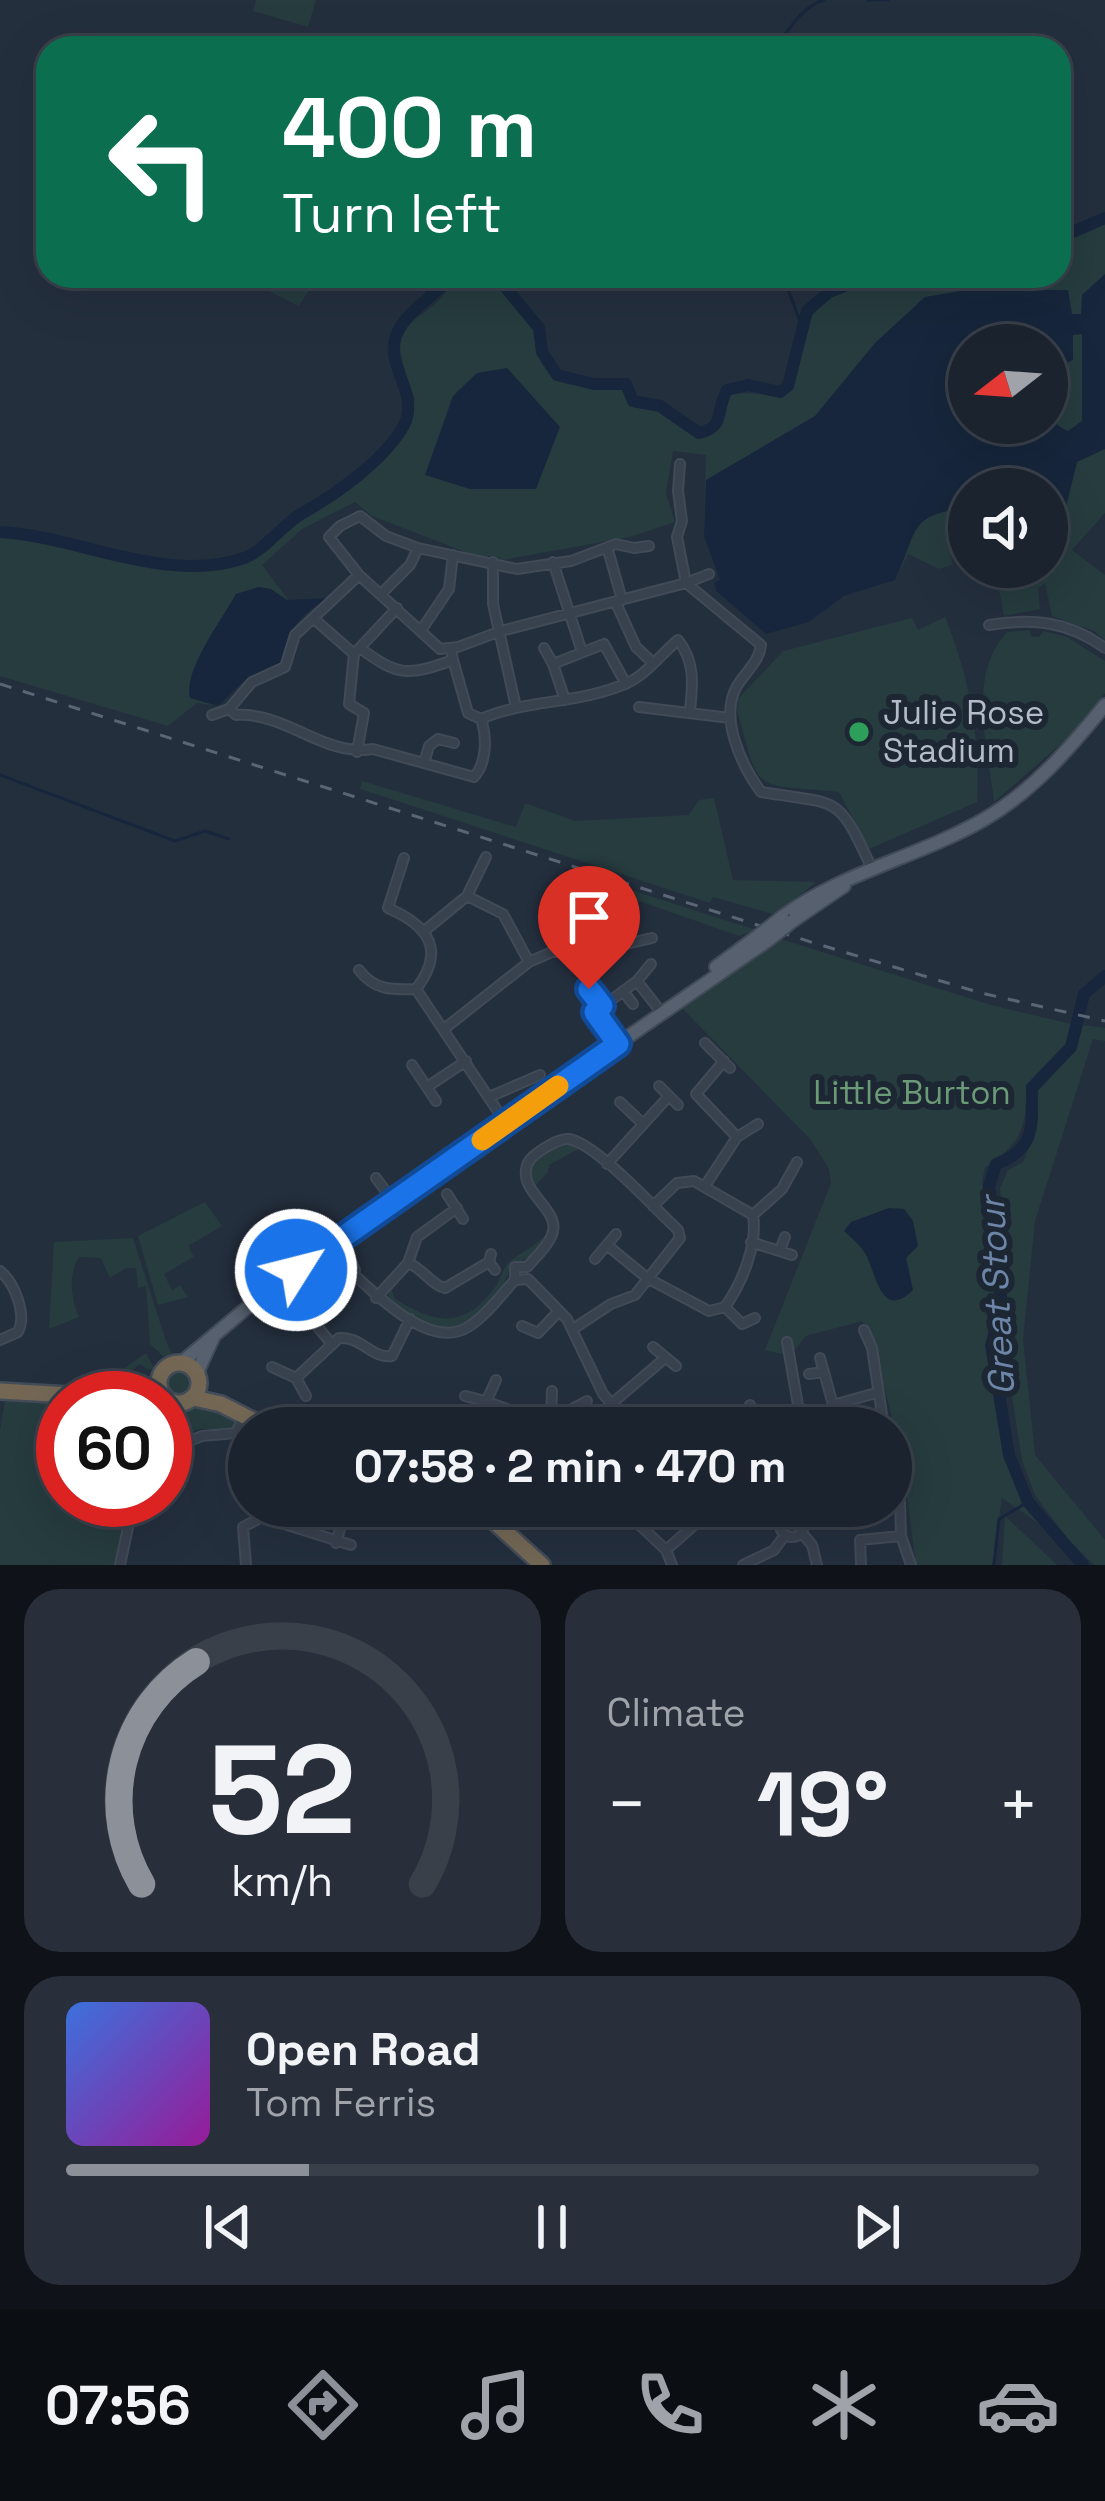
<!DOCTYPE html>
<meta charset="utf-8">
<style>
:root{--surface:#1b232e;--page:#282f3a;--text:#f1f3f6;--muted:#a0a4aa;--line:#39404a;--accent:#8c9099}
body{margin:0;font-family:"Space Grotesk",sans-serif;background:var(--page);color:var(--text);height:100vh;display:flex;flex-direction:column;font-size:45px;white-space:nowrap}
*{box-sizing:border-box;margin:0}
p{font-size:39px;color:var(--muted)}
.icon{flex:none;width:66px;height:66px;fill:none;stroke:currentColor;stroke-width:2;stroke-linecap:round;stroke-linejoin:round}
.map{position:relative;height:1565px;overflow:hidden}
.sheet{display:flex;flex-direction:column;gap:24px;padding:24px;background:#0f1319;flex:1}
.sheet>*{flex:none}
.guide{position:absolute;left:36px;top:36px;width:1035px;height:252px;border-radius:36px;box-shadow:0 12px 48px #0002,0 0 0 3px var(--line);background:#0b6e4f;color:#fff;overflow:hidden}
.needle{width:78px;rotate:253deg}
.buttons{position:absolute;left:948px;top:324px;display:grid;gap:24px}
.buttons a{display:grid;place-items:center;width:120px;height:120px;border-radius:50%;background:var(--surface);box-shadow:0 12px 48px #0002,0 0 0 3px var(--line);font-size:60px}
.speed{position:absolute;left:36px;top:1371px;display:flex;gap:24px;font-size:60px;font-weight:700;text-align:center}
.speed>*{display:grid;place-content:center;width:156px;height:156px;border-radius:50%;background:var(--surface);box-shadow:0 12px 48px #0002,0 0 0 3px var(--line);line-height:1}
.speed .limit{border:18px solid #d22;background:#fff;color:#111}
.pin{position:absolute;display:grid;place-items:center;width:102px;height:102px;color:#fff;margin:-123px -51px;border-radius:50% 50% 50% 0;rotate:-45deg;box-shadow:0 0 12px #0007}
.pin .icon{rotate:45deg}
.me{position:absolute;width:132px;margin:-66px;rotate:54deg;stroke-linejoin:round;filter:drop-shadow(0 0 9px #0008)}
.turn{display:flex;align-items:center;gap:42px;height:252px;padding:0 48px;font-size:54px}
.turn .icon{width:156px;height:156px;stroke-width:2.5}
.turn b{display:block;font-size:84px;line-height:102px}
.big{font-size:90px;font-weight:700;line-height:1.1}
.sheet .tile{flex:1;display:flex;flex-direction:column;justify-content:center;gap:18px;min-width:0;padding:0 42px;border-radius:36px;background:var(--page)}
.sheet .dial{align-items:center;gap:0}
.dial svg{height:312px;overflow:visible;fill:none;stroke:var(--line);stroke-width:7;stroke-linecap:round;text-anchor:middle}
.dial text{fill:var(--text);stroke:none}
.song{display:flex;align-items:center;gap:36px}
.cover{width:144px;height:144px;border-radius:18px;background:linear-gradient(135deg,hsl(220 70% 55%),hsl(300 70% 35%))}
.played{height:12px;border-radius:6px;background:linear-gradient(90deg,var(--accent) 25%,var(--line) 25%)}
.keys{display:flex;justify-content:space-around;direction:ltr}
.heat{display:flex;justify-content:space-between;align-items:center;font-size:66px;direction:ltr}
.sheet .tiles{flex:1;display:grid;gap:24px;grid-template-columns:1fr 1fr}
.tile:last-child{grid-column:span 2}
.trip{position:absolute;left:228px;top:1407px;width:684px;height:120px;border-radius:60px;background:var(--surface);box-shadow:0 12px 48px #0002,0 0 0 3px var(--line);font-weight:700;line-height:120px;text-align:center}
.tabs{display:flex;height:192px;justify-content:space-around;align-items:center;background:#0b0e12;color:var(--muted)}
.tabs .icon{width:84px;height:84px}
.tabs .active{color:var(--accent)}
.tabs b{font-size:54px;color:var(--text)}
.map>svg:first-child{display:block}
</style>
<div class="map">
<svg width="1105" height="1565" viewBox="0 0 1105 1565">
<rect width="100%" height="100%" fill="#242f3e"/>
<path fill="#263c3f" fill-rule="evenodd" d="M256,0h60l-8,27 -55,-16z
M1105,223v290l-33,37 33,25v65l-11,-9 -42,-15 -7,-33 -7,5 2,21 -36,7 -9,-49h52v-78h-78v47l-18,1 1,28 -13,4 -31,-15 -13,26 -51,16 -35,26 -43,12 -50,-43 -2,-9 6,-2 -16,-44 2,-81 -33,-4 -7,42 9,29 -45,15 -128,23 -8,-4h-18l-104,-40 -17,-14 -53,27 -40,36 38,50 -16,31 -3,21 -36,13 -27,26 -21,-3 -29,23 -168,-50v-139c74,6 195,62 263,17 15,-11 24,-28 41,-37 57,-33 85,-56 111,-118 -39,-94 8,-62 42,-123h33l42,50 10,38 13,14 11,5 54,4 15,21 18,-2 41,29 22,-4 15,-38 47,1 10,-3 16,-55 9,-22 13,-16 56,-22h177v-34zM969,345h78v78h-78z
M261,276h57l-19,30 -42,-21z
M945,617c25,61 35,119 32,185l-108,47 -30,-57c-88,-9 -78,5 -102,-82l1,-11 45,-48 129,-33 6,12z
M1030,630l1,6 8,1 4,-6 24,6 38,24v32l-29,38 -82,71c-6,-55 -28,-125 13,-170z
M362,781l154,46 9,-24 50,18 114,-6 10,-15 15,-2 19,82 83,2 -40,33 -63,-18 -3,6 -350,-114z
M578,873l178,57 -17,6 -163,-57z
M781,939l210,66 80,19 -4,19 -41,42c1,45 -5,57 -41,83l-3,14 14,88 -9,71 19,119 18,38 24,32 -46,-32 -10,67h-76l-14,-106 -32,-129 -8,-9 -56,15 -16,20 -25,-6 66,-167 -2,-14 -18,-29 -132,-135z
M1083,1025l22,3v13l-12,-2 -58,182 -12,118 12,116 70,85v25h-11l-26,-26 -33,-44 -13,-35 -18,-116 4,-83 -8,-73 8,-18 15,-8 11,-26 5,-50 38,-39z
M560,1143h11l7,6 -29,16 -1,7 -14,15 -6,-11 2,-10z
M205,1202l17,24 -34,20 6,11 -30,17 8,16 8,-5 8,12 -30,8 -20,-69z
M133,1238l33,103 7,16 -7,2 -16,-15 -4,-58 -8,2 -2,-20h-10l-16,10 -9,-20 -22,-1c-11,17 -8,42 0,60l-30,12 5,-87z
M542,1238l4,2 -11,14 -24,12c-5,17 -13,27 -25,40 -34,37 -65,21 -98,-9l2,-12 5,14c41,25 69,31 101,-13 5,-8 7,-19 14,-25 11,-9 21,-12 32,-23z
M146,1353l8,15 -5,2 -9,-6 -13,10v7l-36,3v-7l25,-3z
M165 1382a14 14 0 1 1 28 0a14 14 0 1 1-28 0Z
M200,1400l21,8 15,13 -4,8h-33l-34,13v-35z
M5,1401l58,2v97h66l-14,65h-115v-135z
M1005,1516l52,49h-55z"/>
<path fill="#17263c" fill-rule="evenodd" d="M1105,274v175l-28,13 -11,45h-19v-18h-78v19c-63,6 -50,23 -74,72l-51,16 -35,26 -43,12 -50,-43 -2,-9 6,-2 -16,-44 2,-56 109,-64 60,-73 50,-46 41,-7h102l4,24h9l1,-19zM1082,334v87l-14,10c-26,-11 -20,-35 -20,-60l25,-11v-25zM1047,345v78h-78v-78z
M507,368l53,59 -24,62h-66l-45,-14 28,-79 24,-23z
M258,587l13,2 16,11 42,-2c-30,16 -44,35 -48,69l-36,13 -27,26 -28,-8c-7,-28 32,-78 46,-104z
M889,1208l15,1 9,12 5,25 -12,12 7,32c-32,32 -37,-18 -48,-37 -6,-9 -13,-15 -21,-22l7,-9z"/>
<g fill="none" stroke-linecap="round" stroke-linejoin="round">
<path stroke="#17263c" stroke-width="3" d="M868,0h20
M775,48c14,-18 26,-41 49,-48
M420,276l10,24
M783,276l18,48
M0,775l175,66 30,-10 24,8
M994,1565l5,-46 29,-17"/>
<path stroke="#17263c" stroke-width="12" d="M1059,238l46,-20
M496,276l43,52 3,24 15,23 37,9h32l7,17 27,5 39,27c27,-6 16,-22 28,-43l21,-5 32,7 8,-6 19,-75 22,-19 42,-16
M0,532c78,4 166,53 244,26 20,-7 37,-32 57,-44 34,-19 84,-54 103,-89 16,-31 -19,-59 -8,-89 9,-25 39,-39 55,-60
M1083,1565l-55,-63 -19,-47 -18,-110 10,-31v-52l-12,-75 7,-23c40,-15 36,-38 36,-76l39,-41 13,-53 21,-18"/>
<defs>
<path id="street" d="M680,464l-2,27 4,30 -5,16 9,46 23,-9
M649,546l-15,2 -18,-4 -45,17 -54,8 -99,-21 -32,-12 -26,-20 -20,10 -11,11 30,38 81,74 18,-2 43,-16 185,-48 75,62c-2,17 -15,26 -24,41 -18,31 4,79 24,106 78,13 76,0 111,77
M608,550l14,50
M493,562v42l23,103
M553,562l29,90
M382,593l28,-28 8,-17
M616,603l20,44 16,15
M313,618l41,36
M989,625c44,-7 79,-4 116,23
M422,629l27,-40 4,-34
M360,648c39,29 48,28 93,12l-2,-12
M544,648l9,16
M453,660l15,53 13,6
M565,700l-12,-36 51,-20 22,40
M639,707l91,11
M229,709l7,6c51,-3 87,42 137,34l101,28c13,-14 13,-40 7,-58
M212,715l17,-6 23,-27 33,-15 10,-32 64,-60
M481,719c45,-20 100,-15 146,-36 19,-8 35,-30 51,-43 17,21 15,44 12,70
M357,752l7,-39 -15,-9 5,-50 43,-46
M424,763l5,-17 9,-7 16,4
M404,858l-16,50c41,18 58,42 28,81
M467,896l19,-39
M423,932l44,-36 36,18 26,48
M581,951l7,38 13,17
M359,970c15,20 32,20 57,19
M637,981l24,31
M416,989l89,133
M623,991l10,13
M444,1029l85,-67 23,-10 43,-1 57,-13
M617,1043l-22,-31 42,-31 14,-17
M705,1043l25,25
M724,1061l-28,33 41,43
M412,1065l24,36
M659,1086l19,19
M427,1087l39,-26
M489,1097l51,-22
M620,1102l22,21
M607,1164l62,-68
M376,1178l15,20
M705,1186l32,-49 21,-13
M447,1194l16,25
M753,1215l29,-26 15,-27
M341,1238l14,32
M751,1242l41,13
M607,1245l40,33 62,33 16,-4c17,-24 33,-63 28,-92l-59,-34 -17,2 -24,23
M326,1249c31,24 97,106 142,78 18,-11 33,-32 47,-47v-13h12
M780,1250l5,-13
M491,1254l-2,8 6,8
M595,1259l21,-25
M408,1263c16,6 22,21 37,25l44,-26
M527,1267c8,-9 19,-19 24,-30 13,-25 -29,-42 -25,-67 1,-11 9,-15 17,-21 7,-4 17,-11 26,-10 28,5 86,70 109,91l2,8 -45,57 -24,9 -38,25
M0,1271c15,12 27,44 18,61l-18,8
M515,1280l13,-1 39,40 36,75 30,34
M376,1298l32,-35 9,-26 40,-29
M295,1299l35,43
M287,1303l19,-11
M725,1307l17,17 13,-6
M522,1326l16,7 21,-22
M864,1330l8,18 12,80
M787,1342l15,86
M653,1347l23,19
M820,1358l13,47 43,-12
M272,1367l24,11 10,18
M809,1374l14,-2
M296,1378l43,-40c22,-2 33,21 53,18l18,-37
M465,1396c30,6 55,21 86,26l2,6
M487,1400l9,-20
M610,1405l54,-46
M552,1410l16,1 19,-10
M551,1422l1,-31
M740,1428l10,-23
M236,1433l13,5
M165,1451l37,-15 34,-3 7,-16
M891,1491l1,3
M900,1502l1,34 10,29
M610,1506l3,3
M638,1506l-8,10 36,34 26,-23 7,-21
M746,1506l35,15
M780 1525a12 12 0 1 1 24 0a12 12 0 1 1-24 0Z
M801,1532l11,13 5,20
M336,1543l4,-14
M666,1550l6,15
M120,1565l14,-65
M246,1565l-3,-38 19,-10 89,28
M743,1565l31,-15 11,-15
M861,1565l-1,-25 41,-4"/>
<path id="primary" d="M782,917c61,-45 136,-60 201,-97 49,-28 87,-72 122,-115
M794,920l50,-34
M716,967l42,-31
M181,1363l87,-73 123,-90 376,-259
M197,1373l16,-35"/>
<path id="highway" d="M159 1383a20 20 0 1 1 40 0a20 20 0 1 1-40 0Z
M0,1391l121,7
M116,1397l31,-7 12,-8
M194,1398l27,6 47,24
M477,1506l65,59"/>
</defs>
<use href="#street" stroke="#414a57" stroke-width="12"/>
<use href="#primary" stroke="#414a57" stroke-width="16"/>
<use href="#highway" stroke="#434c59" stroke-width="20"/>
<use href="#street" stroke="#38414e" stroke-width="8"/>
<use href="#primary" stroke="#56606e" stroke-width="12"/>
<use href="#highway" stroke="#746855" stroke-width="15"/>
<path stroke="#5a6575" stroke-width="3" stroke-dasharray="12 12" stroke-linecap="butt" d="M0,684l814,259 167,50 124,28"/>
<defs>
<path id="primary-bridge" d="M758,936l24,-19
M767,941l27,-21"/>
</defs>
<use href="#primary-bridge" stroke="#414a57" stroke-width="16" stroke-linecap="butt"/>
<use href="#primary-bridge" stroke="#56606e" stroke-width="12"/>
</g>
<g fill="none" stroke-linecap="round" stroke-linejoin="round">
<defs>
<path id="route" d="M296,1270l322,-226 -23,-32 7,-6 -13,-17"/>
</defs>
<use href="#route" stroke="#114b97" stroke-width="30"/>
<use href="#route" stroke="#1a73e8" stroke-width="21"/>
<path stroke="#f59e0b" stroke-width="21" d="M482,1140l76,-54"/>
</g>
<circle fill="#2e9e5b" stroke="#1d2633" stroke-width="4.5" cx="859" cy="732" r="12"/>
<g text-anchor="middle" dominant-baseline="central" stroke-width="12" stroke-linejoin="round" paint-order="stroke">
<g font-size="33" fill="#b4bcc9" stroke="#1d2633" text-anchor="start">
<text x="883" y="713">Julie Rose<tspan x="883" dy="38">Stadium</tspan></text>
</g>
<g font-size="33" fill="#6b9a76" stroke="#1d2633">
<text x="912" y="1093">Little Burton</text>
</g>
<g font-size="36" font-style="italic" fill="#6d86a8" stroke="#1d2633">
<text transform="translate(997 1296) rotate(-93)">Great Stour</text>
</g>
</g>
</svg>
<div class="buttons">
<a><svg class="needle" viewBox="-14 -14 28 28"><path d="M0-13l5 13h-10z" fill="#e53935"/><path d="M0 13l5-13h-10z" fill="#a0a4aa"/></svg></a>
<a><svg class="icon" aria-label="sound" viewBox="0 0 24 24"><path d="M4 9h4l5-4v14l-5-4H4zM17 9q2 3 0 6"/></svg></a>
</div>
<div class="speed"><div class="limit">60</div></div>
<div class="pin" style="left:589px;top:989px;background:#d93025"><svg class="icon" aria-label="arrive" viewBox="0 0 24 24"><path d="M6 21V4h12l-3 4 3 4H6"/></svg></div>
<svg class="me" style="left:296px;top:1270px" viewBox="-20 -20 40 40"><circle r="17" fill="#1a73e8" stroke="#fff" stroke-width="3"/><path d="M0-11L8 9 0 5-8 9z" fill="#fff"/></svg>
<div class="trip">07:58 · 2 min · 470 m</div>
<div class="guide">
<div class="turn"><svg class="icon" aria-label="left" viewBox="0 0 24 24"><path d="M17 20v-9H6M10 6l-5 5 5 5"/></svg><div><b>400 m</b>Turn left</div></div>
</div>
</div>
<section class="sheet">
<div class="tiles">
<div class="tile dial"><svg viewBox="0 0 100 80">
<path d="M14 69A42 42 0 1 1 86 69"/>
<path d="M14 69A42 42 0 0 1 28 12" stroke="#8c9099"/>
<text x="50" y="56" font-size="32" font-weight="700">52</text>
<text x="50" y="72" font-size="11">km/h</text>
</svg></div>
<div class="tile"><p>Climate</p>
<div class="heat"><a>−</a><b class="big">19°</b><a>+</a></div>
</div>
<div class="tile">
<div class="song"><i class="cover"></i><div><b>Open Road</b><p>Tom Ferris</p></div></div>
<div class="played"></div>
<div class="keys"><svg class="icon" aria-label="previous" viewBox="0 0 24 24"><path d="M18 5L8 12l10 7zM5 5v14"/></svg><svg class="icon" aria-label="pause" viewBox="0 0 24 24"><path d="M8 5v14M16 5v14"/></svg><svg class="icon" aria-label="next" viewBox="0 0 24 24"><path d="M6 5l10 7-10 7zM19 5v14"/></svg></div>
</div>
</div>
</section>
<nav class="tabs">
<b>07:56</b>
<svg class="icon active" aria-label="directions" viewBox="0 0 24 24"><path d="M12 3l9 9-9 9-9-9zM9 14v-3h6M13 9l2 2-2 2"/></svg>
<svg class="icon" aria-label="music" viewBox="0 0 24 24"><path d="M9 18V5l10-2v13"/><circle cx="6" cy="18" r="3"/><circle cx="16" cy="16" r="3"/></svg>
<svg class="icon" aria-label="phone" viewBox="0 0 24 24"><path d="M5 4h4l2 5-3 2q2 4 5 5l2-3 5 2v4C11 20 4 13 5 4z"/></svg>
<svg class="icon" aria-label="climate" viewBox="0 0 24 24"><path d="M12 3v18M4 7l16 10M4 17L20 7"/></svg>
<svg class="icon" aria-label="car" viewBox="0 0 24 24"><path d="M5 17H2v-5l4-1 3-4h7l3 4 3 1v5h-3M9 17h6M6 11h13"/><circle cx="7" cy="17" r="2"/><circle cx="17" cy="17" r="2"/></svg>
</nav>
